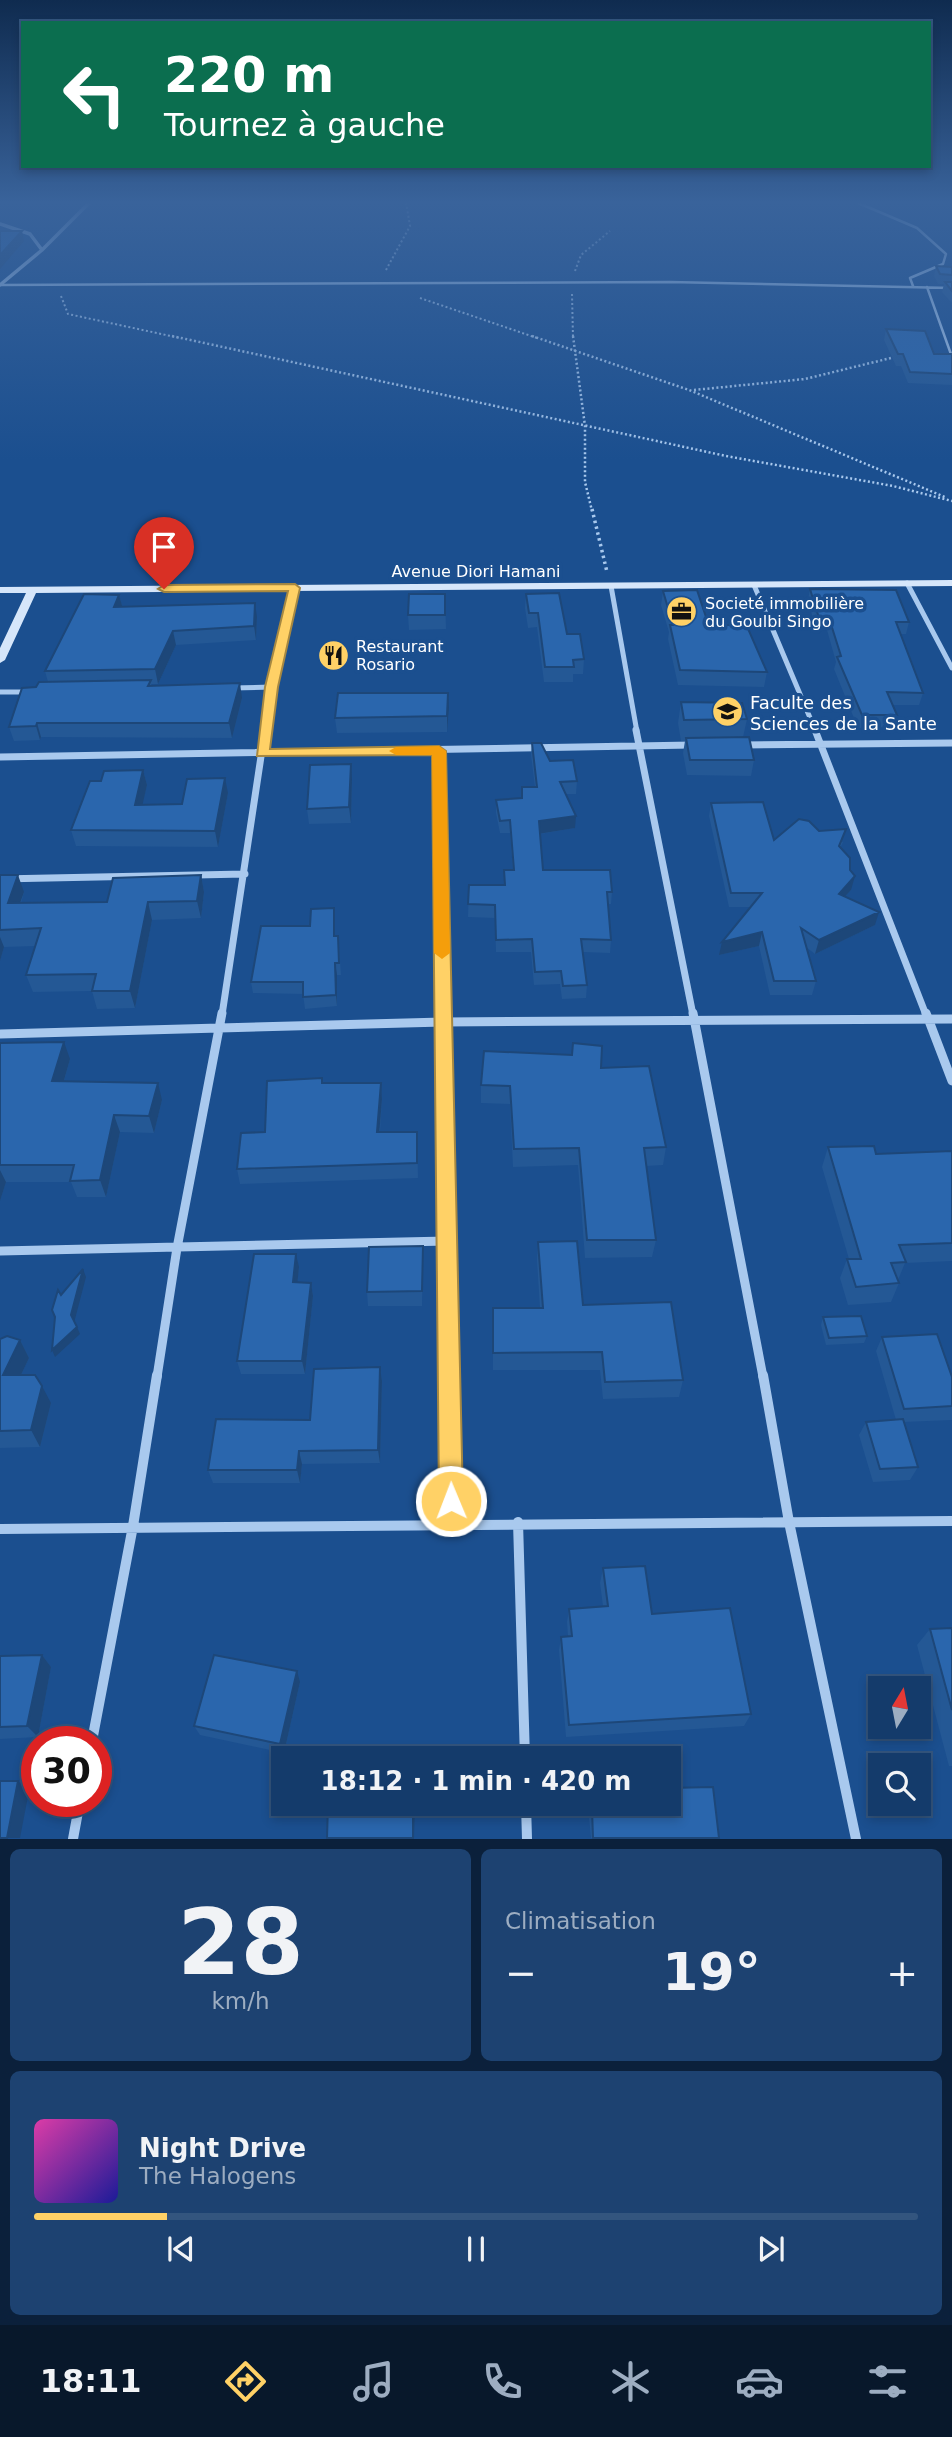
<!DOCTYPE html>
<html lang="fr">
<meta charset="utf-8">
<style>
:root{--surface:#143b6b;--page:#1d4271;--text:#f1f3f6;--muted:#9dadc1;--line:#33557e;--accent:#ffd166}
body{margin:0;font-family:"DejaVu Sans",sans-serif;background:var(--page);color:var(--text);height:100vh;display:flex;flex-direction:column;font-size:26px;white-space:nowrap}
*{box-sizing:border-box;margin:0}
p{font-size:23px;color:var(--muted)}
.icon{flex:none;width:38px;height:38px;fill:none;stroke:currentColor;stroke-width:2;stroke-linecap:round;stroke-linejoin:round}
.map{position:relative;height:1839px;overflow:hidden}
.sheet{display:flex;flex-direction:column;gap:10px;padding:10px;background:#0b203b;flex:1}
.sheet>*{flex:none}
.banner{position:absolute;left:21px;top:21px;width:910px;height:147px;border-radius:0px;box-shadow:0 4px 10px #0003,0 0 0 2px var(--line);background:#0b6e4f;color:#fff;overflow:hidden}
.needle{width:46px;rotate:10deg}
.controls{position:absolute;left:868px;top:1676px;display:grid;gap:14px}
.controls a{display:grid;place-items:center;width:63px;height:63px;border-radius:0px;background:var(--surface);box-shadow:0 4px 10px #0003,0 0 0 2px var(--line);font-size:35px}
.speed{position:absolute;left:21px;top:1726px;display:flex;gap:14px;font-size:35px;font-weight:700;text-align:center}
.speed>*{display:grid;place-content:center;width:91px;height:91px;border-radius:50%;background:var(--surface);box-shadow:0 4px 10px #0003,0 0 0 2px var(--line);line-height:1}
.speed .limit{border:10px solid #d22;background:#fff;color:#111}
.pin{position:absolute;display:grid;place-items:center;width:60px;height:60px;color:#fff;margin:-72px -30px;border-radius:50% 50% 50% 0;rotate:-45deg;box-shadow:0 0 7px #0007}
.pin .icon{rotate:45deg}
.me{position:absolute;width:77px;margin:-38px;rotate:359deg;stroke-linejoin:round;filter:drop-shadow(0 0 5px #0008)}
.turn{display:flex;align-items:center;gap:24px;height:147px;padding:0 28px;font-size:32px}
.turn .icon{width:91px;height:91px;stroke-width:2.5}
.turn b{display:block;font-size:49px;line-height:60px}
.big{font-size:52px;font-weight:800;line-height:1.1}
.sheet .widget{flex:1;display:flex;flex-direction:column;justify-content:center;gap:10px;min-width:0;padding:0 24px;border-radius:10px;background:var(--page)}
.sheet .dial{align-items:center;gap:0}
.dial b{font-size:91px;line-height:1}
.song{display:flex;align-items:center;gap:21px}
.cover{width:84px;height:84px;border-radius:10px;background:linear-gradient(135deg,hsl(320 70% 55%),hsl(240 70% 35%))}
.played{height:7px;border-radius:4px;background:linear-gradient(90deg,var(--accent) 15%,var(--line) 15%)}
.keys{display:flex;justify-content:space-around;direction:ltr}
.heat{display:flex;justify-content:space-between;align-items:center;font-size:38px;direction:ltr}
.sheet .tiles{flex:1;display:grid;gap:10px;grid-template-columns:1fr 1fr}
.widget:last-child{grid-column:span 2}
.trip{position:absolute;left:271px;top:1746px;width:410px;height:70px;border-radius:0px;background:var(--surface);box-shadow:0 4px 10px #0003,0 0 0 2px var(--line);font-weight:800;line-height:70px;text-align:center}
.tab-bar{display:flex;height:112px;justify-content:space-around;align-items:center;background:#08182b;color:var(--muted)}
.tab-bar .icon{width:49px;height:49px}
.tab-bar .active{color:var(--accent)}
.tab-bar b{font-size:32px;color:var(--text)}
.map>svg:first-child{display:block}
</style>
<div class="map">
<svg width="952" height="1839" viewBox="0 0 952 1839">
<rect width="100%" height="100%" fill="#1b4f8f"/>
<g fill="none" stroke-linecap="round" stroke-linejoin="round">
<path stroke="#a9c9ee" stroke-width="2" stroke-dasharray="2 2.5" stroke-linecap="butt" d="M386,270l24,-44 -4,-24
M575,271l6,-16 29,-24
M572,294l1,44
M61,296l7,18 112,24
M420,298l117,40"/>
<path stroke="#a9c9ee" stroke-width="2.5" stroke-dasharray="2 2.5" stroke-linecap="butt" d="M172,336l554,120 167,30 59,15
M532,336l157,54 256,107
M573,336l12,90v56l7,29
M694,390l111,-11 90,-22"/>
<path stroke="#a9c9ee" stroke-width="3.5" stroke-dasharray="2.5 3.5" stroke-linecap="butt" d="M592,509l15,63"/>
<path stroke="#a9c9ee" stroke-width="2.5" d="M856,202l61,26 29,26 -3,10 -33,14 3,8
M0,285l670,-3 282,6
M927,287l25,70"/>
<path stroke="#a9c9ee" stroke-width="3.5" d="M0,224l30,10 12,16
M0,285l42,-35 48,-48"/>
<path stroke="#a9c9ee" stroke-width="5" d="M907,583l45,85
M754,585l62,147
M611,586l26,146
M232,688l40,-1
M0,692h27
M265,732l30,-144"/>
<path stroke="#a9c9ee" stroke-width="7" d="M636,730l57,285
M815,730l111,285
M743,745l209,-2
M439,751l4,264
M0,757l692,-12
M0,879l245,-5
M222,1015l43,-285"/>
<path stroke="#a9c9ee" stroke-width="9" d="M443,1013l6,364
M693,1013l70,364
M926,1013l26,68
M0,1034l443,-12 509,-3
M0,1251l447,-10
M157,1377l20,-129 45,-235"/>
<path stroke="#a9c9ee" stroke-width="10" d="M449,1375l3,152
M763,1375l26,147 67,317
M518,1522l7,237
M0,1529l952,-8
M92,1741l41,-215 24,-151
M526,1804l1,35
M73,1839l7,-38"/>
<path fill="#d6e6fa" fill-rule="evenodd" d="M952,580v6l-916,7 -31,67 -5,3v-15l26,-55h-26v-6z"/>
</g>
<path fill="#245895" d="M936,266l16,1v35l-2,-1 -8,-9 2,-8h-6l-4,-8z
M886,329l48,25h18v31l-44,-2 -7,-17h-5l-12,-26z
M810,589l99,33 -3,12h-6l23,59 -4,12h-26l4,10 -3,12 -36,1 -24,-59 2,-7 -9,-32h-11l-8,-30z
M663,591l104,81 -3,15 -86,-2 -10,-46 1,-7 -8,-27z
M445,594l1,35 -37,1 -1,-15z
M526,594l41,40 17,25 -1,15h-10v8h-29l-7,-55 -9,1 -3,-20z
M119,595l3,11 135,11 -1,23 -80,5 -18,39h-7l1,2 90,12 -10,40 -191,-1 -1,3 -26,1 -5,-14 27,-40 12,-5 -3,-11z
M681,702l66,17 -4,18 11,23 -3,16 -64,-1 -4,-22 2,-12h-4l-3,-18z
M449,708l-2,24 -110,1 -2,-15z
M532,743l18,18 27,20 -1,13h-10l9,34 -35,6 3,36 69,22 -1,12h-3l3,36 -1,13 -27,-1 4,33 -1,13 -24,1 -2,-15 -26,1 -3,-33h-35l-1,-34 -27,-1 1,-32h35v-15h9l-3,-37h-10l-4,-20v-13l26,-2v-11h13l-4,-32z
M143,770l4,15 -5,20 40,-1 46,-11 -10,54 -142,-1 -5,-16 30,-49z
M352,779l-1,44 -42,1 -2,-15z
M711,803l63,37 45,-9 24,11 -3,6 11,42 -6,6 30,29 -60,29 -9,-7 10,34 -4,14h-42l-11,-49 -40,9 32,-48h-22l-20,-91z
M0,875l24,17 -3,11 86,-1 94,-27 3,17 -3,26 -49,2 -17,88 -38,1 -5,-18 -59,1 -7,-17 10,-29 -32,1 -4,14z
M334,908l1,28 4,11 2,28h-4v31l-32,3 -2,-15 -50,-1 -2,-11 59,-56z
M0,1043l70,16 -6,22 98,19 -8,33 -34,-1 -14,65h-29l-6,-15h-65l-6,19z
M601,1068l65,79 -3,18 -17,1 10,74 -4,17 -67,1 -7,-93 -65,2 -3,-63 -29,-1v-18z
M322,1078v5h59l1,16 -2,33h37l1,46 -178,6 -3,-15 28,-37z
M828,1147l48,7 76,-3v110l-47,2 -7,17 1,3 -8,19 -43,3 -8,-27 7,-19h2l-27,-92z
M538,1242l45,63 100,75 -4,17 -76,2 -3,-29h-107v-62h47l-3,-48z
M423,1246l-1,60h-54l-1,-14z
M299,1267l-2,15 14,1 2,13 -8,78h-64l-4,-13z
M823,1317l44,19 -3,7 -38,2 -5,-20z
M882,1337l70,40v43l-49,2 15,45 -8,13 -37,2 -14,-47 7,-13 30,-2 -20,-69z
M0,1339l20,1 9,18 -8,17 30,28 -11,44 -40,1z
M380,1367l2,14 -2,82 -78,1 -2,19h-87l-5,-13 102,-50z
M603,1568l49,46 99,100 -7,12 -178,11 -7,-87 2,-13 7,-1 -1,-14 2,-13 34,-3 -3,-23z
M952,1628v138h-3l-32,-121 13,-16z
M42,1655l9,12 -13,70 -38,2v-83z
M300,1682l-16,71 -84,-18 -6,-9z
M621,1804h47l51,34h-128l-2,-21 3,-8h29z"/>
<path fill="#1d4779" d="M22,231l2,10 -24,28v-14z
M119,595l4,14 -9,-2z
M255,603l2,14 -1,23 -2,-14z
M173,631l3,14 -18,39 -3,-15z
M240,683l2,15 -10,40 -3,-15z
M448,693l1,15 -2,24v-16z
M37,723l4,14 -1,3 -4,-14z
M351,764l1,15 -1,44 -2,-16z
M143,770l4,15 -8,35 -4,-15z
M225,778l3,15 -10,54 -3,-16z
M576,816l-1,12 -37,6 1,-13z
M18,875l6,17 -10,28 -6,-17z
M201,875l3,17 -3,26 -4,-17z
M855,876l-4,14 -16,17 4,-13z
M148,902l4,18 -17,88 -5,-17z
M334,908l1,11v29l-1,-12z
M879,912l-4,13 -60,29 4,-14z
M762,932l-3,14 -40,9 3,-13z
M0,937l4,10 -4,14z
M335,963l2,12v31l-1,-11z
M64,1042l6,17 -11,39 -7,-17z
M158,1083l4,17 -8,33 -5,-17z
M381,1083l1,16 -4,49 -1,-16z
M114,1115l6,17 -14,65 -6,-17z
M0,1170l6,12 -6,19z
M296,1254l3,13 -3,29 -3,-14z
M83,1269l3,8 -12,46 -3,-8z
M311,1283l2,13 -8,78 -3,-13z
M77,1327l3,7 -25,23 -3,-7z
M20,1340l9,18 -16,34 -10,-17z
M380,1367l2,14 -2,82 -2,-13z
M42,1386l9,17 -11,44 -9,-17z
M299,1451l3,13 -2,19 -3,-13z
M42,1655l9,12 -13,70 -11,-11z
M297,1671l3,11 -16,71 -4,-9z
M18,1781l11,10 -9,47h-13z
M413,1804h2l-1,34h-1z"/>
<path fill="#2a66ad" stroke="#1d4779" stroke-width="2" d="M0,231h22l-22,24z
M936,266l16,1v8l-12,-1z
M945,282h7v9z
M886,329l39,2 9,23h18v20l-42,-2 -7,-18h-5z
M810,589l86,1 13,32h-13l27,71 -36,-1 10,23h-35l-25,-58 4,-1 -12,-38h-10z
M697,590l12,36 37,-2 21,48 -87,-2 -10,-45h3l-10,-34z
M559,593l8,41h13l4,25 -11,1 1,7h-29l-7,-54h-9l-3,-19z
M84,594l35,1 -5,12 141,-4 -1,23 -81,5 -18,38 -110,2z
M409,594h36v21h-37z
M151,680l-3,6 92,-3 -11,40h-192l-1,3 -27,1 13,-39 14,-1 3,-5z
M338,693h110l-1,23 -112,2z
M681,702l61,1 5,16 -63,1z
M749,737l5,23h-64l-4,-22z
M532,743h9l9,18 23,-1 4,21 -17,1 16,34 -37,5 4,49h67l2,22h-5l4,48 -30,-1 6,46 -24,1 -2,-15 -26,1 -3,-33 -36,1 -1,-35 -27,-1 1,-19h36l-1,-15h10l-4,-50 -10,1 -4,-21 26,-2v-11h15z
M351,764l-2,43 -42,2 3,-44z
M143,770l-8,35 47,-1 5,-25 38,-1 -10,53 -144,-1 19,-49h11l3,-10z
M763,802l11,38 25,-21 10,2 10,10 27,-2 -7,17 11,12v12l5,6 -16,18 40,18 -60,28 -18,-12 15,53h-42l-12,-49 -40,10 40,-49h-31l-20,-90z
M0,875h18l-10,28 99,-1 6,-24 88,-3 -4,26 -49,1 -18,89h-38l4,-17 -70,1 15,-47 -41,2z
M334,908v28h4l1,27h-4l1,32 -33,2v-15h-52l10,-56h49l1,-17z
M64,1042l-12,39 106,2 -9,33 -35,-1 -14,65 -30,1 4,-16h-74v-122z
M573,1043l29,3 -1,22 48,-2 17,81 -22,1 12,92h-69l-8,-92 -65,1 -4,-63 -29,-1 3,-34 88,4z
M322,1078v5h59l-4,49h40v31l-180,6 4,-36 24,-1 2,-51z
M874,1146l2,8 76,-3v92l-53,2 7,17 -15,1 8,20 -43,4 -9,-28h14l-33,-112z
M577,1241l6,64 88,-3 12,78 -78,2 -3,-30 -109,1v-45h50l-5,-66z
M423,1246l-1,45 -55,1 2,-45z
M254,1254h42l-3,28 18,1 -9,78h-65z
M83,1269l-12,46 6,12 -25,23 3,-33 -3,-7 6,-20 3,5z
M861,1316l6,20 -38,2 -6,-21z
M937,1334l15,43v29l-48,3 -22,-72z
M7,1336l13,4 -17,35h32l7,11 -11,44 -31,1v-92z
M380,1367l-2,83 -79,1 -2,19h-89l8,-51 94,1 4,-51z
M903,1419l15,48 -38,2 -14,-47z
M645,1566l7,48 78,-6 21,106 -182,11 -8,-88 11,-1 -3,-27 39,-3 -5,-38z
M952,1628v82l-22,-81z
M42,1655l-15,71 -27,1v-71z
M214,1655l83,16 -17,73 -86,-18z
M0,1781h18l-11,57h-7z
M713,1787l6,51h-126l-1,-29h32v-5h44v-16z
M328,1804h85v34h-86z"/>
<linearGradient id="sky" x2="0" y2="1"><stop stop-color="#0f2b4f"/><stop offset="0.44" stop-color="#39639b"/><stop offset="1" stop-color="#39639b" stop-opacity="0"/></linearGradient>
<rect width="952" height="460" fill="url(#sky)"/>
<path fill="#ffd166" stroke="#a68842" stroke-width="2" d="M295,584l5,4 -22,99 -8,62 169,-3 7,5 17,750 -3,9 -9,3 -8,-3 -4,-9 -7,-746 -175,1 8,-69 23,-96 -124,1 -6,-3 6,-4z"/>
<path fill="#f59e0b" d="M439,746l7,5 4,202 -8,6 -8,-6 -2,-198h-36l-7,-4 7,-4z"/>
<defs>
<symbol id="office-disc" viewBox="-11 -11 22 22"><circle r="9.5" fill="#ffd166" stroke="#1b4f8f"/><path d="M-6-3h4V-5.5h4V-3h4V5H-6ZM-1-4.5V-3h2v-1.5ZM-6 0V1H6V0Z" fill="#111"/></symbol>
<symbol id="restaurant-disc" viewBox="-11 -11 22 22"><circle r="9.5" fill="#ffd166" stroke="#1b4f8f"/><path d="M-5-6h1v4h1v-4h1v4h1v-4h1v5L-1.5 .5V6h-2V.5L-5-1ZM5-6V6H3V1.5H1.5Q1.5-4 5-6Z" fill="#111"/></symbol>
<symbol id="university-disc" viewBox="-11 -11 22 22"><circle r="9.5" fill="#ffd166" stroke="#1b4f8f"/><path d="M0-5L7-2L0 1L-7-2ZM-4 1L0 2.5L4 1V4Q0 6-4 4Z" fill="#111"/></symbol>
</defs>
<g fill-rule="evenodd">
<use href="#office-disc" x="664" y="594" width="35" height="35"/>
<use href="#restaurant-disc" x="316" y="638" width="35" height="35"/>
<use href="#university-disc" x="710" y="694" width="35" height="35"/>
</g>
<g text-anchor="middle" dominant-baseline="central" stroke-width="7" stroke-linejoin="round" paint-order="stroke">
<g font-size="16" fill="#fff" stroke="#1b4f8f">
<text x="476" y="571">Avenue Diori Hamani</text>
</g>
<g font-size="16" fill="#fff" stroke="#1b4f8f" text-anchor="start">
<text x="705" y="603">Societé immobilière<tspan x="705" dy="18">du Goulbi Singo</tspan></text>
<text x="356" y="646">Restaurant<tspan x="356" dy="18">Rosario</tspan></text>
</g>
<g font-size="18" fill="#fff" stroke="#1b4f8f" text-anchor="start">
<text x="750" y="702">Faculte des<tspan x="750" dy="21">Sciences de la Sante</tspan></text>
</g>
</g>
</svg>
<div class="controls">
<a><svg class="needle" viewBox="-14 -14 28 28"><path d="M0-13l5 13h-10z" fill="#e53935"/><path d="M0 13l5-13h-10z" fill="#9dadc1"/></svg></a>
<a><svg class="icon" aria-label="search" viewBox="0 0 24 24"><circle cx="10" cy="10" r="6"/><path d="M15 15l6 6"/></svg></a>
</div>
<div class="speed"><div class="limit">30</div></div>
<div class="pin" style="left:164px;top:589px;background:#d93025"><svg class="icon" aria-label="arrive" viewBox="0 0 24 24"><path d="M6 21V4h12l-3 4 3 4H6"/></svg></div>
<svg class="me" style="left:451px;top:1501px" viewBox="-20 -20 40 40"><circle r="17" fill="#ffd166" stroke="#fff" stroke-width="3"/><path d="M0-11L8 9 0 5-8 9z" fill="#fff"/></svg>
<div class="trip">18:12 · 1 min · 420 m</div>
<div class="banner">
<div class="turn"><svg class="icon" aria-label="left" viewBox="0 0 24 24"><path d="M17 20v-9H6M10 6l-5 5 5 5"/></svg><div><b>220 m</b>Tournez à gauche</div></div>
</div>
</div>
<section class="sheet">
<div class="tiles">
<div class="widget dial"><b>28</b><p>km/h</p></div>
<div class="widget"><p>Climatisation</p>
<div class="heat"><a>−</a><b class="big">19°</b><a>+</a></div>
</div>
<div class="widget">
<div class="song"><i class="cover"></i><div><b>Night Drive</b><p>The Halogens</p></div></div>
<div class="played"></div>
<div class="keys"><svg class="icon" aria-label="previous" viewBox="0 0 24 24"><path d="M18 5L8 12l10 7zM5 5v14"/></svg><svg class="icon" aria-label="pause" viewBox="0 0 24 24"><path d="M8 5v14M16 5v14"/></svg><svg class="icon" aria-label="next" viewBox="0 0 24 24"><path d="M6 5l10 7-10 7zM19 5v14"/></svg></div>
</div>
</div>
</section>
<nav class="tab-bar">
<b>18:11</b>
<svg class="icon active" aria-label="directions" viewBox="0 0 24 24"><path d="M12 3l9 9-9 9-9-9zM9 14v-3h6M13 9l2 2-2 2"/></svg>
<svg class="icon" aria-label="music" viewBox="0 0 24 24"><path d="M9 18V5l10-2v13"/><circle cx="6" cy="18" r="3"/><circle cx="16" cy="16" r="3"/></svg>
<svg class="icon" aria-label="phone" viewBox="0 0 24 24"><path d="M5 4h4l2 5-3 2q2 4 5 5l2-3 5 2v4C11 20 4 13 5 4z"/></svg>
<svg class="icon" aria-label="climate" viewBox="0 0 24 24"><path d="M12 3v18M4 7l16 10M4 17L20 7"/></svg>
<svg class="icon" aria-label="car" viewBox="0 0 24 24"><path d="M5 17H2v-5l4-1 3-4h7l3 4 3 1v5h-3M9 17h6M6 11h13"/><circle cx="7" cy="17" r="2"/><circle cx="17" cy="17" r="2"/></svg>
<svg class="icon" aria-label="filters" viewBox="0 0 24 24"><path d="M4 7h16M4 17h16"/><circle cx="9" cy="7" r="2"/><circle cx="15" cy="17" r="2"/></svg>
</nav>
